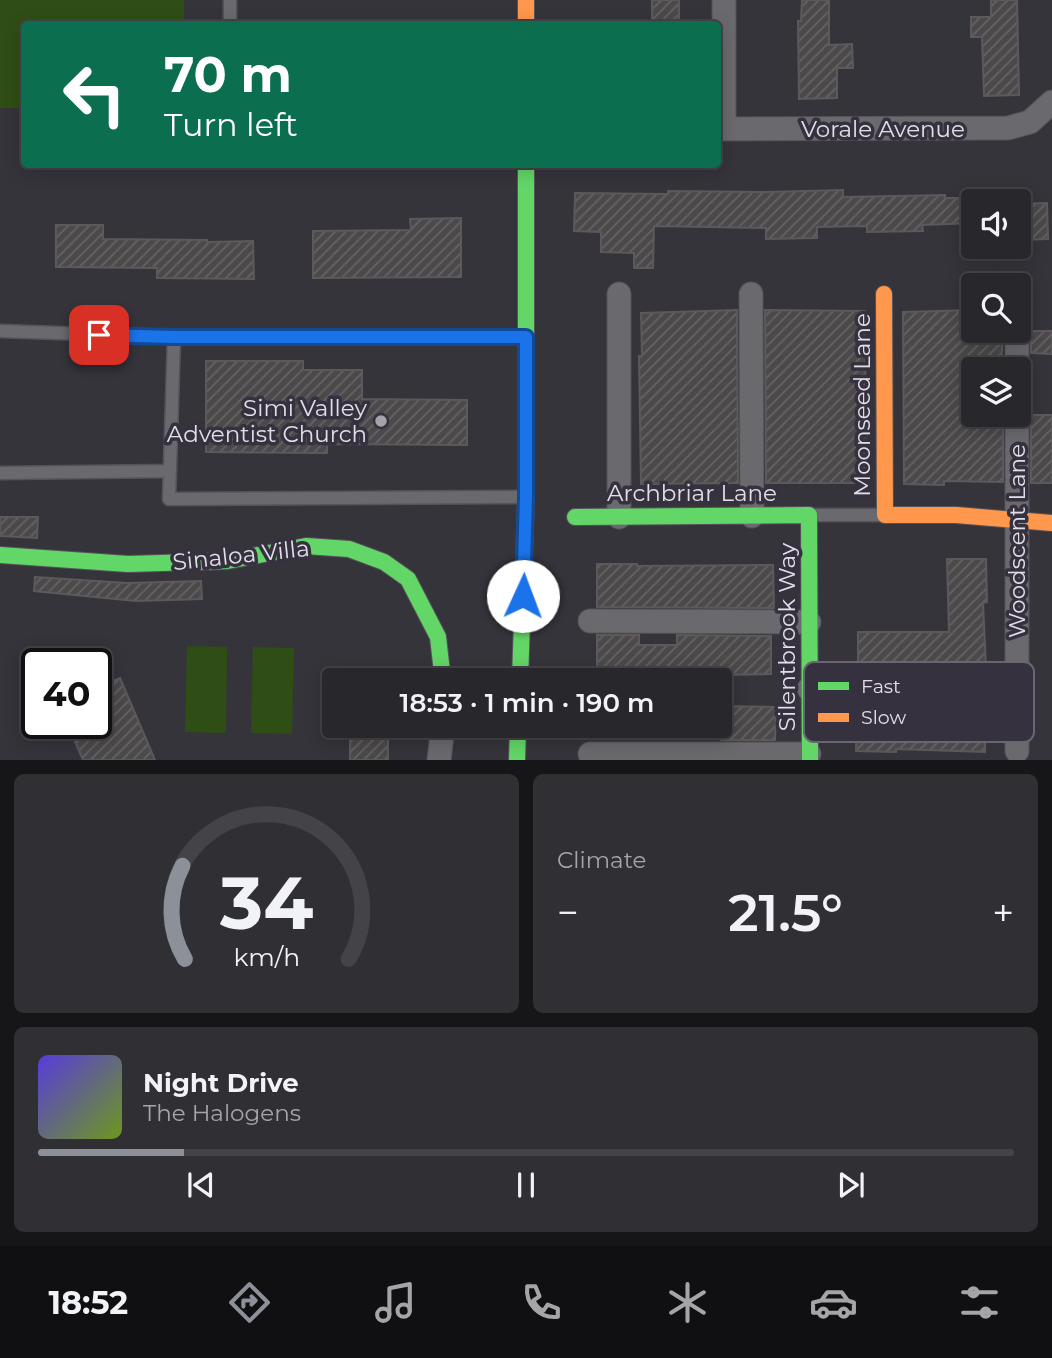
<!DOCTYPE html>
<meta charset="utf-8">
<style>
:root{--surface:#28272c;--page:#302f34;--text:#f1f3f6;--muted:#a5a5a9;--line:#444448;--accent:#8c9099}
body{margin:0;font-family:Montserrat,sans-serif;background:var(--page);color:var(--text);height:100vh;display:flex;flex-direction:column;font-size:26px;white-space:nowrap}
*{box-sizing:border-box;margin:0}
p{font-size:23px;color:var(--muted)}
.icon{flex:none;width:38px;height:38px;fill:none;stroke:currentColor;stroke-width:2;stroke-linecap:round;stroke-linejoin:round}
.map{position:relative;height:760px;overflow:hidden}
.sheet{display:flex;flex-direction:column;gap:14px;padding:14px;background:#161518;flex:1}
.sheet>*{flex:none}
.guide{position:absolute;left:21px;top:21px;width:700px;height:147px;border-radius:7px;box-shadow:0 4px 18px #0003,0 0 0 2px var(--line);background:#0b6e4f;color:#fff;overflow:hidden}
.fabs{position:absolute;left:961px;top:189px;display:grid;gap:14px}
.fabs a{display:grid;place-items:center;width:70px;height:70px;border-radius:7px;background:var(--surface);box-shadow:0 4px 18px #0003,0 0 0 2px var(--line);font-size:35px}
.speed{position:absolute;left:21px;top:648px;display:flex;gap:14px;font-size:35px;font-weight:700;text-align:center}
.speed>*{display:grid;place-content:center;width:91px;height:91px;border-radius:50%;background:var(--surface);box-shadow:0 4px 18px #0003,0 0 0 2px var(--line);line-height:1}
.speed .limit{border:4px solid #111;border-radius:10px;background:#fff;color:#111}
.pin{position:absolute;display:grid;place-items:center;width:60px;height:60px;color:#fff;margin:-30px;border-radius:14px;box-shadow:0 4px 10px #0006}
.me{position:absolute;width:77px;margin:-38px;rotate:2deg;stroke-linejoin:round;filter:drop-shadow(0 0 5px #0008)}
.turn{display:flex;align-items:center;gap:24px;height:147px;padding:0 28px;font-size:32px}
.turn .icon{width:91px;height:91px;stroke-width:2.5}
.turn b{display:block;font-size:49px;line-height:60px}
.big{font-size:52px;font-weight:600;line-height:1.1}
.sheet .widget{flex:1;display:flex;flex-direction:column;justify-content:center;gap:10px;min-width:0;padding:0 24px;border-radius:10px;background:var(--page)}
.sheet .dial{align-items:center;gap:0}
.dial svg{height:182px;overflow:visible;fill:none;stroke:var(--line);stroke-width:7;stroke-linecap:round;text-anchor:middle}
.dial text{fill:var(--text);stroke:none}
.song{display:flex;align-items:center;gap:21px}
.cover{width:84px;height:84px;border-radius:10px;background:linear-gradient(135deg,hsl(250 70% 55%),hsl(80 70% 35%))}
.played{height:7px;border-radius:4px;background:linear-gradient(90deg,var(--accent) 15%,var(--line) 15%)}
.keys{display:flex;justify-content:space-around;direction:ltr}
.heat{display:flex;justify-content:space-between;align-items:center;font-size:38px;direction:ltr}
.sheet .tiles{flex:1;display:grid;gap:14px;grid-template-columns:1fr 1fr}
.widget:last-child{grid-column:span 2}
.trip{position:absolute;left:322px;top:668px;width:410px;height:70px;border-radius:7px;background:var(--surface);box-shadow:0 4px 18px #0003,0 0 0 2px var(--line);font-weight:600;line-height:70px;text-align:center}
.dock{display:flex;height:112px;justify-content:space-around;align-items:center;background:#101012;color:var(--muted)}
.dock .icon{width:49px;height:49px}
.dock .active{color:var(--accent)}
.dock b{font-size:32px;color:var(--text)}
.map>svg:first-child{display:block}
</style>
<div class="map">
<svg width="1052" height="760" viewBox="0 0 1052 760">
<defs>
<pattern id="building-hatch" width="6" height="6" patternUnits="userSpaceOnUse" patternTransform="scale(1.75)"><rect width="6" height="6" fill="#4c494b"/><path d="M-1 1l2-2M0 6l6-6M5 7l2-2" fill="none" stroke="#666365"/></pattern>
</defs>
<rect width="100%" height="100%" fill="#36343b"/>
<path fill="#2f4e15" d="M0,0h184v24h-160v84h-24z
M187,646l40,1 -1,86 -41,-1z
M253,647l41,1 -2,86 -41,-1z"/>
<path fill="url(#building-hatch)" stroke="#5d595b" stroke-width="2" d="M652,0h27v24h-27z
M802,0h27v45l23,-1 1,24h-16v30l-38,1 -1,-78h3z
M991,0h26l2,95 -35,1 -2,-59h-11v-20h20z
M843,190v7l102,-2v3h28v25l-51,2 1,6 -56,1v-6l-50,1v11l-51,1v-11l-112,-2 -1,42h-19v-15l-33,-1v-20l-27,-1 1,-38 93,1v-3l97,1z
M1047,203l1,36 -30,1v-36z
M461,218v59l-148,1v-47l98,-1 -1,-11z
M56,225h47v14l104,1v2l46,-1 1,38 -97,-1v-10l-101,-1z
M737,310l1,173 -97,1 -2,-128h3l-1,-43z
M765,310l100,1 1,172h-100z
M973,310v21h30l-2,38h-28v46h30v67l-59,-1v4l-40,-1 -1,-172z
M1031,331h21v23l-21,-1z
M206,361h97v9h59v29l105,1v45l-140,-1v9l-121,-1z
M1031,415h21v68h-21z
M0,517h38l-1,21 -37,-2z
M947,559h39l1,43 -4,1 3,65 -45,1v5h-36v-3l-47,1v-40h91z
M597,564h40v2l136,-1 1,43 -177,-1z
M35,577l92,6 74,-2 1,18 -66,2 -102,-10z
M597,635h42v10h38v-10l94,1v38l-49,1v6h-125z
M120,678l35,82h-72l-16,-37h29v-35z
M719,706l57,1 -1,33h-54z
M947,707h38v45l-89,-3v3l-40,-1 1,-42 90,5z
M350,736l38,1v23h-38z"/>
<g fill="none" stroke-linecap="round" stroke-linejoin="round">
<defs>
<path id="lane" d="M230,0v24
M0,331l174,6
M525,337h-351l-5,162 357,-2
M0,473l169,-2
M811,515h73"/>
<path id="street" d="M724,0v129
M718,129l290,-1 22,-6 22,-20
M619,294v223
M751,294l1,222
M1017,331v38
M1017,415v336
M590,621l219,1
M809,689l177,-1
M590,754h219
M439,760l4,-34"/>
<path id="fast" d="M575,517l234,-2 1,245
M0,555l128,9 99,-3 79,-15 43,3 35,13 24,17 30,58 5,44
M520,681l6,-184v-333
M517,760l1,-34"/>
<path id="slow" d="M526,0v24
M884,294l1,221h71l96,8"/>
</defs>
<use href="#lane" stroke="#55535a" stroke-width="15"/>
<use href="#street" stroke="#55535a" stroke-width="25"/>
<use href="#fast" stroke="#55535a" stroke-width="18"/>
<use href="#slow" stroke="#55535a" stroke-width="18"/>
<use href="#lane" stroke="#6a696d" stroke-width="12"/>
<use href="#street" stroke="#6a696d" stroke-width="23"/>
<use href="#fast" stroke="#63d668" stroke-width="16"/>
<use href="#slow" stroke="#ff974d" stroke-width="16"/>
</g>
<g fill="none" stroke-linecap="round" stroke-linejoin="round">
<defs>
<path id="route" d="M99,335l75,2h352v160l-3,99"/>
</defs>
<use href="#route" stroke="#114b97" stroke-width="18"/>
<use href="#route" stroke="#1a73e8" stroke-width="12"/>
</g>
<circle fill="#a5a2ab" stroke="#35313e" stroke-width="2.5" cx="381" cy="421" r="7"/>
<g text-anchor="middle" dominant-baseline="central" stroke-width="7" stroke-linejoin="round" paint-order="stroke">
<g font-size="23" fill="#e1dee7" stroke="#35313e">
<text x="883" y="129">Vorale Avenue</text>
<text transform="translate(862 405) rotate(-90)">Moonseed Lane</text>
<text x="692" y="493">Archbriar Lane</text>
<text transform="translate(1017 541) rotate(-90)">Woodscent Lane</text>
<text transform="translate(241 555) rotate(-6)">Sinaloa Villa</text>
<text transform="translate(787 637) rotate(-90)">Silentbrook Way</text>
</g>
<g font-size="23" fill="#e1dee7" stroke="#35313e" text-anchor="end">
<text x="367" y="408">Simi Valley<tspan x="367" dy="26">Adventist Church</tspan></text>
</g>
</g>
<rect x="804" y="662" width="230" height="80" rx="10" fill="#35313e" stroke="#696571" stroke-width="2"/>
<rect x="818" y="682" width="31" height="8" fill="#63d668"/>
<rect x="818" y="713" width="31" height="9" fill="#ff974d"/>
<g font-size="19" fill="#e1dee7">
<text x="861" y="693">Fast</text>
<text x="861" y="724">Slow</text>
</g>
</svg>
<div class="fabs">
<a><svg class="icon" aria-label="sound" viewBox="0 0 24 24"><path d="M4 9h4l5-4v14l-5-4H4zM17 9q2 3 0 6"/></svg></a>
<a><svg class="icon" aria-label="search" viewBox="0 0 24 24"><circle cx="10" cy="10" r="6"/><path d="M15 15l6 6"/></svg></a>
<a><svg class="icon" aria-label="layers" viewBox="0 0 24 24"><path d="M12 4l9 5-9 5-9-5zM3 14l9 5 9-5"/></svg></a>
</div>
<div class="speed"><div class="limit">40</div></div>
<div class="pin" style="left:99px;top:335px;background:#d93025"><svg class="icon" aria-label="arrive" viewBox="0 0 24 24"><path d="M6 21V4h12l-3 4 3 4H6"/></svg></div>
<svg class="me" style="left:523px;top:596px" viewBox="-20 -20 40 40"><circle r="19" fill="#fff"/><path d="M0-13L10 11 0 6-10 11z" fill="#1a73e8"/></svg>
<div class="trip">18:53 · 1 min · 190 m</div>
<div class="guide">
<div class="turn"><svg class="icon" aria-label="left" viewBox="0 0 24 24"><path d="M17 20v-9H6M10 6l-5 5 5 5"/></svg><div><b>70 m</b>Turn left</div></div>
</div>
</div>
<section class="sheet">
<div class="tiles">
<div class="widget dial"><svg viewBox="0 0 100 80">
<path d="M14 69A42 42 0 1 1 86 69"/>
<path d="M14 69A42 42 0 0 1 13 28" stroke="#8c9099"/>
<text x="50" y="56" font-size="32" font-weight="700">34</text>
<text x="50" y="72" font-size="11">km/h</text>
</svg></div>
<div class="widget"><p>Climate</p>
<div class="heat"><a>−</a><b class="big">21.5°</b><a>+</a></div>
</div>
<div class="widget">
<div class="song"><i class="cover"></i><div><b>Night Drive</b><p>The Halogens</p></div></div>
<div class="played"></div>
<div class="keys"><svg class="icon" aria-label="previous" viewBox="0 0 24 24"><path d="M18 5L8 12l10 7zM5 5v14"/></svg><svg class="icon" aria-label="pause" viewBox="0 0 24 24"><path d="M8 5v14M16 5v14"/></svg><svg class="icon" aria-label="next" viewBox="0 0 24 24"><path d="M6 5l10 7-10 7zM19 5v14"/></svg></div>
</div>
</div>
</section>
<nav class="dock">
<b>18:52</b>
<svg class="icon active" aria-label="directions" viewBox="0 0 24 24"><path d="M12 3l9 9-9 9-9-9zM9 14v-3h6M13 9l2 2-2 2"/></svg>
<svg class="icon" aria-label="music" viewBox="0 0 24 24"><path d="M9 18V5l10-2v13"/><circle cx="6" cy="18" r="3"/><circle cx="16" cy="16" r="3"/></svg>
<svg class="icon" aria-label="phone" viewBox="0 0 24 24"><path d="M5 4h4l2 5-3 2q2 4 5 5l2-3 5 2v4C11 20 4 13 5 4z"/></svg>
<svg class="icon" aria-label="climate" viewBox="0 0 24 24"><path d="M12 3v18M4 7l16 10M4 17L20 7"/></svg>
<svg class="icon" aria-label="car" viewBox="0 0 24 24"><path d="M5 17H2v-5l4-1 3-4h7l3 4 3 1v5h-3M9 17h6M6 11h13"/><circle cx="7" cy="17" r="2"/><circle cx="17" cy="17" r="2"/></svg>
<svg class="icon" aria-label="filters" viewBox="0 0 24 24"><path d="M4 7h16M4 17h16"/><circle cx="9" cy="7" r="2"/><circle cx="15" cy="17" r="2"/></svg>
</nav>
